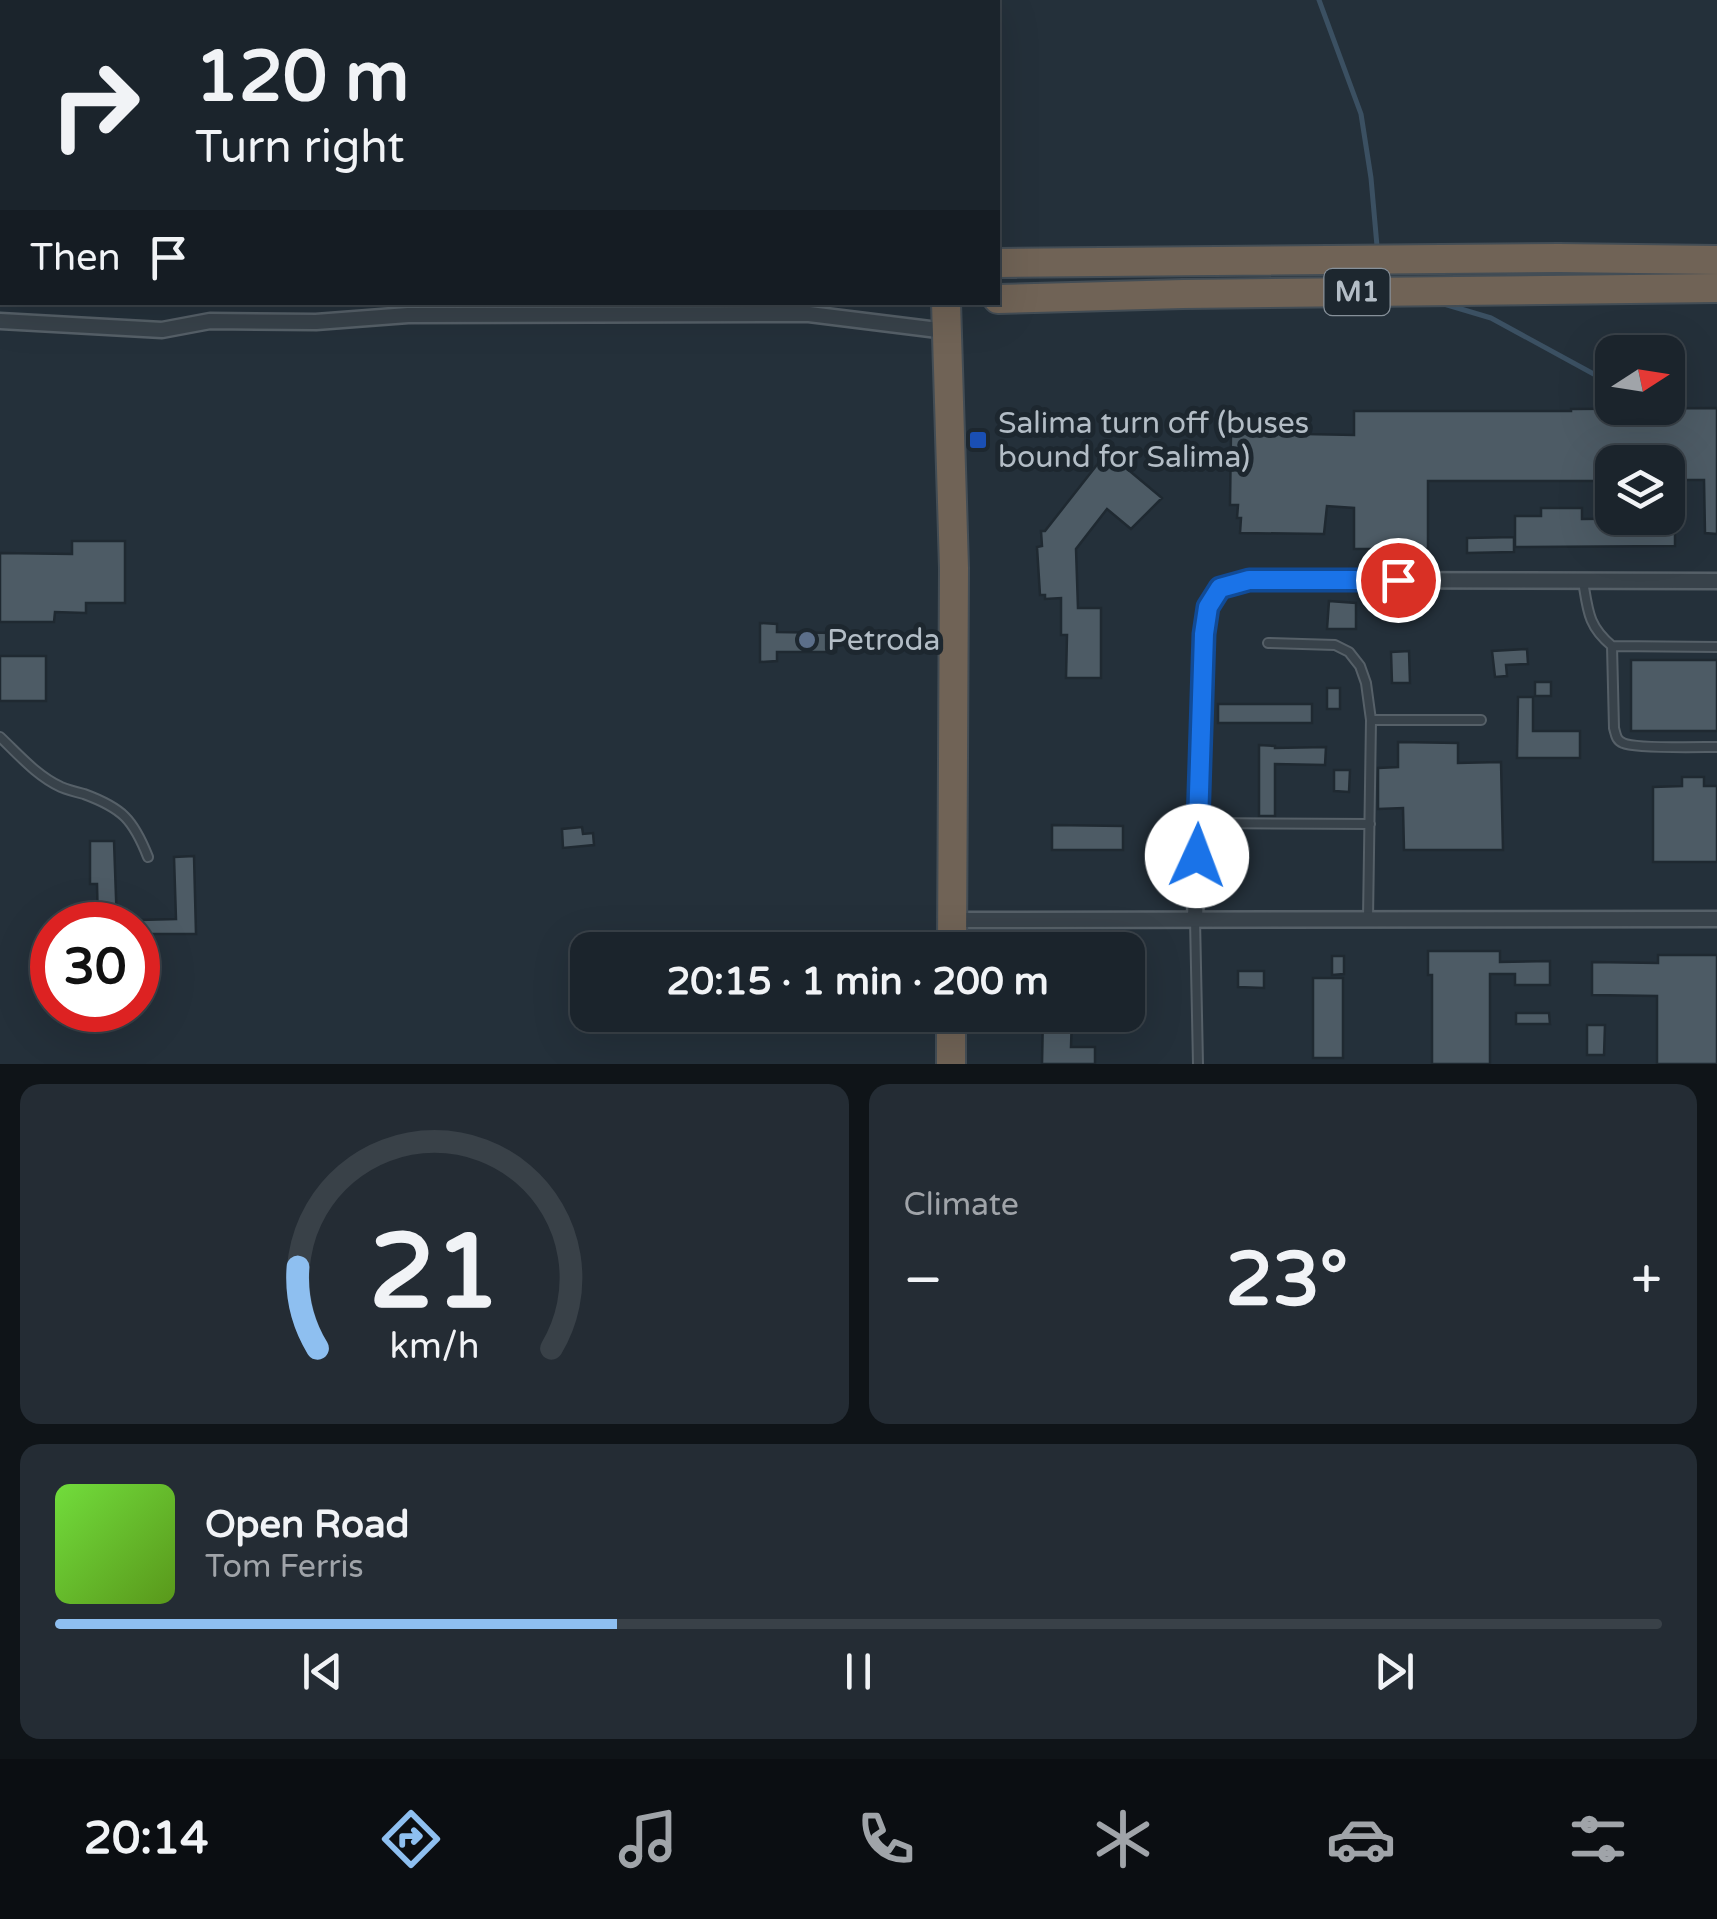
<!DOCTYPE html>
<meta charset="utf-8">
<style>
:root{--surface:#1b242c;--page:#242c34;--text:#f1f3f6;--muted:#a0a4a9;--line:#394148;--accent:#8ebff0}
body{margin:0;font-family:"Varela Round",sans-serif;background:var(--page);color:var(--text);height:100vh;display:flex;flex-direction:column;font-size:38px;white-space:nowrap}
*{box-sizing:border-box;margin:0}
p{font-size:32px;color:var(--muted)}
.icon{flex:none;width:55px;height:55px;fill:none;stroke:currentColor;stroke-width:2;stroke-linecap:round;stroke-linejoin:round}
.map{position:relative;height:1064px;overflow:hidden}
.sheet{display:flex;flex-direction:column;gap:20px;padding:20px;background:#0f1418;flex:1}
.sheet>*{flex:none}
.guide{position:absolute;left:0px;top:0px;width:1000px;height:305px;box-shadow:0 10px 40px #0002,0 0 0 2px var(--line);background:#1b242c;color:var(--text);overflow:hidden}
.needle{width:65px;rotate:78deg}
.buttons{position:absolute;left:1595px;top:335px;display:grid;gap:20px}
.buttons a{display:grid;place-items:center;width:90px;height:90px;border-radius:20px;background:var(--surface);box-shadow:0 10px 40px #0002,0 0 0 2px var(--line);font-size:50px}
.speed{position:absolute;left:30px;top:902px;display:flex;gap:20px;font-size:50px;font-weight:700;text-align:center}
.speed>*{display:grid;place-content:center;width:130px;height:130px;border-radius:50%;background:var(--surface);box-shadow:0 10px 40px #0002,0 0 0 2px var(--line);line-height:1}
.speed .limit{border:15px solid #d22;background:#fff;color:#111}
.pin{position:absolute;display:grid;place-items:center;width:85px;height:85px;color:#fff;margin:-42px;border:5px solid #fff;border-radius:50%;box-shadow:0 2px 10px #0007}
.me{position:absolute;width:110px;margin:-55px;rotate:2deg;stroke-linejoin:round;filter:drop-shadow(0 0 8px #0008)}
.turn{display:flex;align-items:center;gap:35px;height:210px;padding:0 30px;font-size:45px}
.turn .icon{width:130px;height:130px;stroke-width:2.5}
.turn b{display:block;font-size:70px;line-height:85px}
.then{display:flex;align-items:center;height:95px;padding:0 30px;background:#0003;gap:20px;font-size:38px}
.big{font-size:75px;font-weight:700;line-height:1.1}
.sheet .tile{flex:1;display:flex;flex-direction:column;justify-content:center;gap:15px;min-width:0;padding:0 35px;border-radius:20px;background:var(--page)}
.sheet .dial{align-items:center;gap:0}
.dial svg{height:260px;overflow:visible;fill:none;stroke:var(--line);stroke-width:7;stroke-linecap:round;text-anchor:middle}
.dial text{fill:var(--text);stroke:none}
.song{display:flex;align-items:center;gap:30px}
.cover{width:120px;height:120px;border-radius:15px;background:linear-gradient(135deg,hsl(100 70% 55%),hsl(90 70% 35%))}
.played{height:10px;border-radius:5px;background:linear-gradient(90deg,var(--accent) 35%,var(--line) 35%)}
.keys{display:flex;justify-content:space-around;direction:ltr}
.heat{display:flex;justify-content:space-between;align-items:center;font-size:55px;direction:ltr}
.sheet .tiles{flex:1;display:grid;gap:20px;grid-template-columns:1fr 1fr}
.tile:last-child{grid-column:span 2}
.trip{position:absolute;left:570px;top:932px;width:575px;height:100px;border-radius:20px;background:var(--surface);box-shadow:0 10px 40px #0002,0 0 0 2px var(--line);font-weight:700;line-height:100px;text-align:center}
.dock{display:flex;height:160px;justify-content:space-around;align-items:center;background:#0b0e12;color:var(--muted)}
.dock .icon{width:70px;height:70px}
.dock .current{color:var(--accent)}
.dock b{font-size:45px;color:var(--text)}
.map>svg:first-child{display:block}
</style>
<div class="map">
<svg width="1717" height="1064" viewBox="0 0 1717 1064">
<rect width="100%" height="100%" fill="#24303a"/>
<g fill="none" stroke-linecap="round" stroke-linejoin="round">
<path stroke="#3b5062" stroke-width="5" d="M1319,0l42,114 10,64 6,68
M1444,304l47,14 121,66
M1668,397h13"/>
</g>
<path fill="#4d5b65" stroke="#1f2931" stroke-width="2.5" d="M1717,408v126l-12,-1 -1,-53h-36v-18h-56v26h-12v-7h-172v68h-74v-41l-27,-2 -3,28 -84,-1 1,-15h-4l1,-13h-8l1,-73 24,1v-7h9v-2h42v10l48,1v-24h217v-2z
M1107,452l55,46 -31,31 -24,-20 -31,40 2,59h23v70h-35l1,-43h-6v-37l-16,1v-4h-5l-3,-48 5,-1 -1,-15h4z
M1541,508h41v11l93,-1v28l-160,1v-31h26z
M1514,537v15l-47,1v-15z
M72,541h53v62h-39v10l-31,-1 -1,10h-54v-69l72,1z
M1329,601l27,2v26h-29z
M760,623l17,1v8l59,1v19h-59v9l-17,1z
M1527,649l1,15 -22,1 1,11 -12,1 -3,-26z
M1409,651l1,32h-18l-1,-31z
M0,656h46v45h-46z
M1631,660h86v71h-86z
M1535,682h16v14h-16z
M1327,688h13v21h-13z
M1518,697h15v34h47v27h-63z
M1218,704h94v19h-94z
M1398,742l60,1v20l43,-1 2,88h-99l-1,-42 -25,1v-41l20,-1z
M1259,745l16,1v2l51,-1 -1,18 -50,-1v52h-16z
M1334,770h16l-1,22 -15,-1z
M1682,777h22v9h13v76h-64v-75l29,-1z
M1052,825l71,1v24h-71z
M582,827l1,7 10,-1 1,12 -31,3 -1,-19z
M90,841h24l3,84h-19l-1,-41h-7z
M194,856l2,78h-58v-14l38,-1 -2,-62z
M1428,951h72v11l50,-1v24h-35v-11h-25v90h-58v-89h-4z
M1658,955h59v109h-60v-68l-65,-1v-33l66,1z
M1332,956h12v18l-12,1z
M1238,971h26v17l-26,-1z
M1313,978h30v80h-30z
M1516,1013h33l1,11h-34z
M1043,1015h29l-1,32h24v17h-53z
M1587,1025h18l-1,30h-17z"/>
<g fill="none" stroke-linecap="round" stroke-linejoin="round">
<defs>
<path id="lane" d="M825,0v2
M1583,581c5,30 5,45 29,65l2,82c2,7 2,12 9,15 12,6 77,4 94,4
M1268,643l67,2 14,7 11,14 6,17 5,37 -3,199
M1612,646l105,1
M1371,720h110
M0,737c19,18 37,39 61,50 7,3 15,5 23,7 38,14 49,25 64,63
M1198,823l172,1
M1195,919l3,145"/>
<path id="street" d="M925,0v2
M0,235h2
M0,321l162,9 48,-9 106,1 92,-7 401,-1 137,17
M1195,919l9,-285 4,-27 12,-19 29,-8 468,1
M952,920l765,-1"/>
<path id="highway" d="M0,259h2
M998,263l561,-5 158,2
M0,284h2
M998,299l185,-5 534,-6
M946,302l8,266 -2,382
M951,1064v-49"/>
</defs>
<use href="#lane" stroke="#566068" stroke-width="12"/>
<use href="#street" stroke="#566068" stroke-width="19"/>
<use href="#highway" stroke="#434d55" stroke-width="32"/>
<use href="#lane" stroke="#38424a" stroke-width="8"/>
<use href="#street" stroke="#38424a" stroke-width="14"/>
<use href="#highway" stroke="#706356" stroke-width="28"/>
</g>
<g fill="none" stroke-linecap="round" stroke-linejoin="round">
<defs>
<path id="route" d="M1197,856l7,-222 4,-27 12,-19 29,-8h149"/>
</defs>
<use href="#route" stroke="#114b97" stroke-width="25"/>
<use href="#route" stroke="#1a73e8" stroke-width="18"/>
</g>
<rect fill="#1a4fb4" stroke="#1d272f" stroke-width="4" x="968" y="430" width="20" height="20" rx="5"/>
<circle fill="#5c6f8a" stroke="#1d272f" stroke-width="4" cx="807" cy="640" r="10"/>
<g text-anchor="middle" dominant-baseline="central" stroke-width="10" stroke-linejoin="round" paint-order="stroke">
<rect fill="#1d272f" stroke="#869099" stroke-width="2.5" x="1324.5" y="269" width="65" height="46" rx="8"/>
<g font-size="28" font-weight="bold" fill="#b3bdc6">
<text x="1357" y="292">M1</text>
</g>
<g font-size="30" fill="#b3bdc6" stroke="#1d272f" text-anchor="start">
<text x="998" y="423">Salima turn off (buses<tspan x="998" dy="34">bound for Salima)</tspan></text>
<text x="827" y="640">Petroda</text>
</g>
</g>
</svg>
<div class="buttons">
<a><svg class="needle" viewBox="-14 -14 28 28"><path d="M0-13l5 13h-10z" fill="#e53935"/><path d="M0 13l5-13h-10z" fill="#a0a4a9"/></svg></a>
<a><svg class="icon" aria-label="layers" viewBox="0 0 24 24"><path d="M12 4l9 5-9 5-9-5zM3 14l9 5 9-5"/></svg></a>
</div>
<div class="speed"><div class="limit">30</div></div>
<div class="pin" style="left:1398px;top:580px;background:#d93025"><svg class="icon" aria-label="arrive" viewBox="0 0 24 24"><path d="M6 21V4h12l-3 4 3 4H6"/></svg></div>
<svg class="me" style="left:1197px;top:856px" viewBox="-20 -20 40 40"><circle r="19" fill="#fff"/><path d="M0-13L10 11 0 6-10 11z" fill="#1a73e8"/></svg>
<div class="trip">20:15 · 1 min · 200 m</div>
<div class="guide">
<div class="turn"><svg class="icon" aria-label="right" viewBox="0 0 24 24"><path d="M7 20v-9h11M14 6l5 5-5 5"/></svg><div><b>120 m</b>Turn right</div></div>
<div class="then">Then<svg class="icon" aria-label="arrive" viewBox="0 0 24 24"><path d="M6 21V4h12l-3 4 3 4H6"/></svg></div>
</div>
</div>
<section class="sheet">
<div class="tiles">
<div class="tile dial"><svg viewBox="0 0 100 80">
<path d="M14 69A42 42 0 1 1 86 69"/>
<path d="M14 69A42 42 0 0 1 8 44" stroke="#8ebff0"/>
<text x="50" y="56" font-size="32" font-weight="700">21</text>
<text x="50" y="72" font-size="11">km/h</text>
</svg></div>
<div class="tile"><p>Climate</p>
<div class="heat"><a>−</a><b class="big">23°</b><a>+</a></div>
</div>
<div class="tile">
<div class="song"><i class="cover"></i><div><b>Open Road</b><p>Tom Ferris</p></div></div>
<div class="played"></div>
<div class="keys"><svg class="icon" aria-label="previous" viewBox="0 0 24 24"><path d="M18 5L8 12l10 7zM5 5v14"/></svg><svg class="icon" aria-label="pause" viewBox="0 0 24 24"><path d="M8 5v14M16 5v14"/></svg><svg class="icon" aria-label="next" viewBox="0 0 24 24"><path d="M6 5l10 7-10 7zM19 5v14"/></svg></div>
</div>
</div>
</section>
<nav class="dock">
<b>20:14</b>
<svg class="icon current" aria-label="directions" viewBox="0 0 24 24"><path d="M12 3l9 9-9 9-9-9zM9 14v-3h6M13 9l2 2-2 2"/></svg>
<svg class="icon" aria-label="music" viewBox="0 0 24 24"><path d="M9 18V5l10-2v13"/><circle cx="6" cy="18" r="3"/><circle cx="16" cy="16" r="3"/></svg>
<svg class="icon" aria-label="phone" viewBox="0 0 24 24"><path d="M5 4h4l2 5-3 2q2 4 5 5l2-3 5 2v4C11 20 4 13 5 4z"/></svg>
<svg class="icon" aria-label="climate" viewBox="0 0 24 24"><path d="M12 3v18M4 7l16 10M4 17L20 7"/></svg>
<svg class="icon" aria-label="car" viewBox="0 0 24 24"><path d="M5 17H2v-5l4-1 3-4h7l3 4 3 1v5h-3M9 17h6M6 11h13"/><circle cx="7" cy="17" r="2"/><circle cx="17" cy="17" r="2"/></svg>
<svg class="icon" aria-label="filters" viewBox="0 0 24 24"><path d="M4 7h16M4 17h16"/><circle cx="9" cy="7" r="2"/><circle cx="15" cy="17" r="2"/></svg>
</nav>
